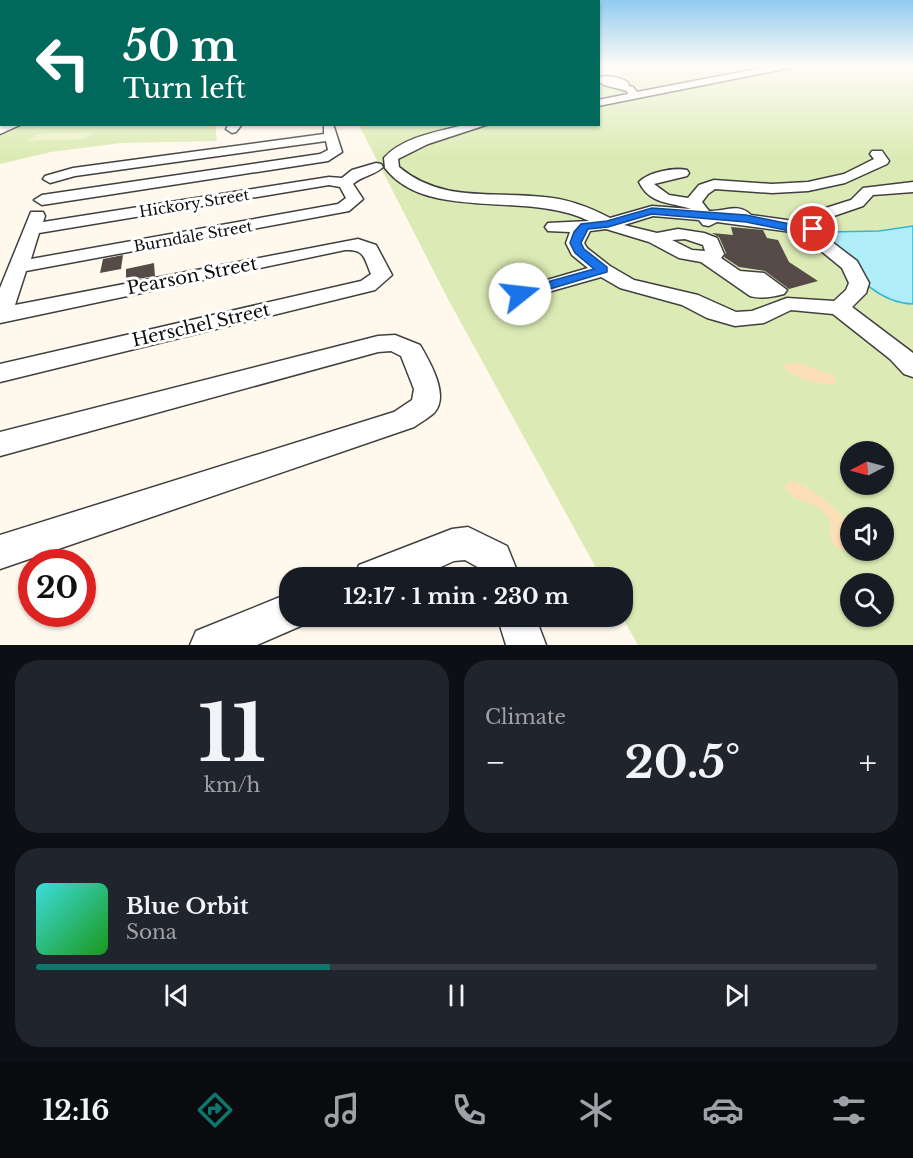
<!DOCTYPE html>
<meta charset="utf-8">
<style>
:root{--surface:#171b24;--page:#20242c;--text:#f1f3f6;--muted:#9ea1a6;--line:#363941;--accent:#0f766e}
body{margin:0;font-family:"Libre Baskerville",serif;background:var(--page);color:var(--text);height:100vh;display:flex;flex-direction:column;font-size:22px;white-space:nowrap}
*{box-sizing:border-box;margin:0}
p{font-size:20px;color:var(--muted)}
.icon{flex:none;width:33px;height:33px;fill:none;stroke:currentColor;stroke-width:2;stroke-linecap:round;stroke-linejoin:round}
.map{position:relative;height:645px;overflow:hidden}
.panel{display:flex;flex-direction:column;gap:15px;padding:15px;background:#0d0f14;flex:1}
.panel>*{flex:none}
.hud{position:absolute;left:0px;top:0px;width:600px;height:126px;box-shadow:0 2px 4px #0004;background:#00695c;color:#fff;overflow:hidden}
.needle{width:39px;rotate:264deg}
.controls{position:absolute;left:840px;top:441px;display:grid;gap:12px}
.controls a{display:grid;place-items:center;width:54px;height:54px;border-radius:50%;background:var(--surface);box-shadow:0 2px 4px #0004;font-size:30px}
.speed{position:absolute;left:18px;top:549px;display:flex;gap:12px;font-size:30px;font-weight:700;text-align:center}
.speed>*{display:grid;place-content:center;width:78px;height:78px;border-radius:50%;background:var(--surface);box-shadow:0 2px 4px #0004;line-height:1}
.speed .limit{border:9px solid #d22;background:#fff;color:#111}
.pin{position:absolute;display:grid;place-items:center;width:51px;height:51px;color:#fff;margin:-26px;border:3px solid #fff;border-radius:50%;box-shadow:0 2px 6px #0007}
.me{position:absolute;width:66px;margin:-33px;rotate:74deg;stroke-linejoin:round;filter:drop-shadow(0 0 4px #0008)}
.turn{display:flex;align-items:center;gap:21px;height:126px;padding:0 24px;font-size:27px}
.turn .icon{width:78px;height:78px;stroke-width:2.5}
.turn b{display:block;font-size:42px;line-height:51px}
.big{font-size:45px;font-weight:800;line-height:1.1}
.panel .widget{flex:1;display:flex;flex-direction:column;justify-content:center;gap:9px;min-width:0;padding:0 21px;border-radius:24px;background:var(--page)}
.panel .dial{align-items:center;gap:0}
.dial b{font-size:78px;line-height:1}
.song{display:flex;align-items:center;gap:18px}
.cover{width:72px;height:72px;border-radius:9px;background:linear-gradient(135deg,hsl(180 70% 55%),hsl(120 70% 35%))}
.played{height:6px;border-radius:3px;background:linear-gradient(90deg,var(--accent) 35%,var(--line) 35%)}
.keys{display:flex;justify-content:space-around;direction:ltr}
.heat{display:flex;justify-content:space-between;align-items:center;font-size:33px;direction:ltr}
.panel .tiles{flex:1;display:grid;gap:15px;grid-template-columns:1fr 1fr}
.widget:last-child{grid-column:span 2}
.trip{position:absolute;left:279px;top:567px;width:354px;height:60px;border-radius:24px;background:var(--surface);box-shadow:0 2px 4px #0004;font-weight:800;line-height:60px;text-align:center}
.tabs{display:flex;height:96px;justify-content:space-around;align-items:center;background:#090b0e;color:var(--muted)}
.tabs .icon{width:42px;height:42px}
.tabs .selected{color:var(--accent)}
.tabs b{font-size:27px;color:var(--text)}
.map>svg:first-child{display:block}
</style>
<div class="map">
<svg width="913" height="645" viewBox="0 0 913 645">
<rect width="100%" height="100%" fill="#fff8ed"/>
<path fill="#dcebb5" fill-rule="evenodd" d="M695,66h218v579h-275l-16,-28v-39l-21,-1 -152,-276 -90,-176 239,-1 1,-49zM850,452h34v32h-34zM850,518h34v32h-34zM850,584h34v32h-34z
M26,124h189l2,17 -96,2 -70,9 -51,12v-32z"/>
<path fill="#fddfb7" d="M798,363c10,4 29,9 36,13l2,8c-14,2 -41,-6 -51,-15v-5z
M791,481c15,2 54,32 59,47 2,6 1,14 0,20l-2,2c-20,-1 -18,-14 -18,-30 -4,-4 -7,-9 -11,-12 -13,-8 -28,-7 -34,-22z"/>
<path fill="#ecf2c7" d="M93,132l-9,7 -57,2 11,-7z"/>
<path fill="#afedf9" stroke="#33b5d3" stroke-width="1.5" d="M913,226v78c-40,-1 -65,-39 -91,-66v-5l5,-1 52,-1z"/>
<path fill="#564b49" d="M731,227l32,3 4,8 11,2 11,22 29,19 -29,8 -24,-18 -26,-4 -15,-10 2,-4 -7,-16 -7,-4 21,2z
M123,255l-2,14 -21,4 3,-14z
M154,263l1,13 -29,5v-12z"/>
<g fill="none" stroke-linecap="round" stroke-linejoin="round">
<defs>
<path id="minor" d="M772,66h27l-201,40v-6l30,-6 -1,-3 -23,-6 -6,-4 1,-4c11,-2 19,0 29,5l1,4 4,1 4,5z
M0,108h2v6h-2z
M4,124h18l-22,10v-8z
M229,124h13l-6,8 -4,1 -6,-4z
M324,124h8l2,3 8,25 -14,9 -286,44 -8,-5 8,-5 278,-41 8,-4 -2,-9 -251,35 -25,7 -7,-4 2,-3 28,-8 251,-34z
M468,124h21l-61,20 -30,15 1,8c43,36 93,24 145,30 24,2 45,10 66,21l42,-12 39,3c-20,-7 -41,-4 -52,-27 9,-10 35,-15 48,-12l2,3 -2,3 -33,8 15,11 19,3 11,-13 15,-5 58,4 36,-2 36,-8 30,-15 -4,-5 2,-3h10l7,10 -2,3 -42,19 -37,8 -36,2 -57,-4 -7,5 -6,8 7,9c15,1 29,-9 42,4l57,8 8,-12 35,-11 12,-12 50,-6v10l-40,3 -10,11 -35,12 -9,14 38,29 12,22 -3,10 -14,14 61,46v24l-9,-3 -14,-15 -57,-45 -42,-4 -27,13 -29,3 -28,-8 -25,-13 -62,-17 -19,-11 -81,23 -7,-2 -3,-4 3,-4 75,-22 -16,-13 -6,-12 4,-11 -22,-1 -3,-4 3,-4 41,-2c-61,-31 -162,2 -204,-53l-1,-10c19,-22 58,-27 84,-34zM653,216l46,4 4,5 6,1 8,-4 82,11 43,35 7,15 -3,7 -12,11 -47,-3 -35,13 -16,1 -38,-17 -64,-15 -24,-14 -23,-18 -3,-5 6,-12 16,-2 43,13 30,16 22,4 49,34c11,3 23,1 34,-2l3,-4 -23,-17 -24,-2 -19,-13 3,-4 -7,-16 -13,-5 -26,-4 -21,4 -33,-8zM685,239l18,6 2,6 -13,-1 -20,-10z
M376,163l5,1 2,3c-8,8 -21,9 -30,17l10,15 -14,12 -323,60 -11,34 343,-66 18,6 16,30 -17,15 -375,92v-18l361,-83 10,-7c-7,-16 -6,-25 -26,-24l-345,73v-35l31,-76h12l2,4 -2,6 286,-45 13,1 10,-8zM329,185l11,2 6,11 -8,6 -307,55 8,-26z
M395,335l25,10c10,17 30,51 14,68 -6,5 -14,10 -20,14l-414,142v-34l394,-123 18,-12 2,-11 -13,-33 -10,-5 -13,1 -378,104v-24l378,-96z
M468,527l39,19 13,32h-36l-3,-9 -16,-9 -11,1 -38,17h-62l5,-13 93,-36z
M290,593v23h17l-4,9 -46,20h-67l6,-14z
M497,616h38l11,29h-40z"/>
</defs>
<use href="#minor" stroke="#404040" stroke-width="3"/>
<use href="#minor" fill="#fff" fill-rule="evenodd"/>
</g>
<linearGradient id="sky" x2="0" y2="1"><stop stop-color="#91cbef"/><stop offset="0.42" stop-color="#fffcf7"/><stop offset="1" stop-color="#fffcf7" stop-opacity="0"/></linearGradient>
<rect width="913" height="157" fill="url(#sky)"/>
<path fill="#1a73e8" stroke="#114b97" stroke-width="1.5" d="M652,208l94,7 49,10h18l6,4 -6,3h-18l-49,-10 -94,-8 -44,13 -20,2 -7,14 3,6 23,18v5l-87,26 -7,-4 2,-3 79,-22 -19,-16 -5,-10 4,-11 7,-8 26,-3z"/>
<g text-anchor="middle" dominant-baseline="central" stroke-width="6" stroke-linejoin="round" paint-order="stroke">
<g font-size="15" fill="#0d0d0d" stroke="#fff">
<text transform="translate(194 203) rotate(-9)">Hickory Street</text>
<text transform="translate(193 236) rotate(-10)">Burndale Street</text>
</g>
<g font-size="18" fill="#0d0d0d" stroke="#fff">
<text transform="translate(192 276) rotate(-11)">Pearson Street</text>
<text transform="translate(201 325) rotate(-13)">Herschel Street</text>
</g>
</g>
</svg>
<div class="controls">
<a><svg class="needle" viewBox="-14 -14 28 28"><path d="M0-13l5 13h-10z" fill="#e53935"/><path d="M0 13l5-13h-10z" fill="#9ea1a6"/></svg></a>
<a><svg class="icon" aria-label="sound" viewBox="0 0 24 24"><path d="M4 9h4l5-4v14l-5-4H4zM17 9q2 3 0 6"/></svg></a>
<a><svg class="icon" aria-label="search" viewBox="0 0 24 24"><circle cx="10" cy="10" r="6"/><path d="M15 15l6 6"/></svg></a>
</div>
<div class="speed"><div class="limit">20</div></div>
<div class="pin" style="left:813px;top:229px;background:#d93025"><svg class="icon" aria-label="arrive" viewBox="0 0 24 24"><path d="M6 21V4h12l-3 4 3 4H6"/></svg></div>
<svg class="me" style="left:520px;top:294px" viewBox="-20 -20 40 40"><circle r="19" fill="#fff"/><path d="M0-13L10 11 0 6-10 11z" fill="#1a73e8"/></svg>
<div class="trip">12:17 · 1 min · 230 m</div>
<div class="hud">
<div class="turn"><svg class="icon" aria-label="left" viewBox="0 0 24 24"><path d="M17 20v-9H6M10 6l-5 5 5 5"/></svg><div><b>50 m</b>Turn left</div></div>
</div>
</div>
<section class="panel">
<div class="tiles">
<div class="widget dial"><b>11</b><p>km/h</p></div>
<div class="widget"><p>Climate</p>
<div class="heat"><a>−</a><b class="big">20.5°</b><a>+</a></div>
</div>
<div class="widget">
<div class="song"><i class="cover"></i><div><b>Blue Orbit</b><p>Sona</p></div></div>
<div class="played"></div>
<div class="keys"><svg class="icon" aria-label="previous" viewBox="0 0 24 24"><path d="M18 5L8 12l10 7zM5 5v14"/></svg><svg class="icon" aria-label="pause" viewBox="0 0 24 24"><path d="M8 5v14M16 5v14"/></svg><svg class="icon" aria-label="next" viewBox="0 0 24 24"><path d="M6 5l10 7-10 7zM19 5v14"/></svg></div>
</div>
</div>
</section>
<nav class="tabs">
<b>12:16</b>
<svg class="icon selected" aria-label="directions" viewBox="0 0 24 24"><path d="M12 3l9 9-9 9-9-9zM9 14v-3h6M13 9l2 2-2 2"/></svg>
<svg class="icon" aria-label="music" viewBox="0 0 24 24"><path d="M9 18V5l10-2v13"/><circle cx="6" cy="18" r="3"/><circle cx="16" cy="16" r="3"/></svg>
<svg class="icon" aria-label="phone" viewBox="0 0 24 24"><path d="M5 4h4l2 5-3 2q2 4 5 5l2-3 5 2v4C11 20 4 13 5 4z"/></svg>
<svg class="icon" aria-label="climate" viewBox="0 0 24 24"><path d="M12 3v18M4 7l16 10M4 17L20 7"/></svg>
<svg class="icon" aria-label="car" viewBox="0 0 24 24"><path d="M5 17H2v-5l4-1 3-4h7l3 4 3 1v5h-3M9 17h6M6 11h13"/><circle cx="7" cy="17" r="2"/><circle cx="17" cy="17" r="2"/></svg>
<svg class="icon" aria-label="filters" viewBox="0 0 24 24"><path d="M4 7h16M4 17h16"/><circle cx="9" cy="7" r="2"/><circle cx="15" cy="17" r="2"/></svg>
</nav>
